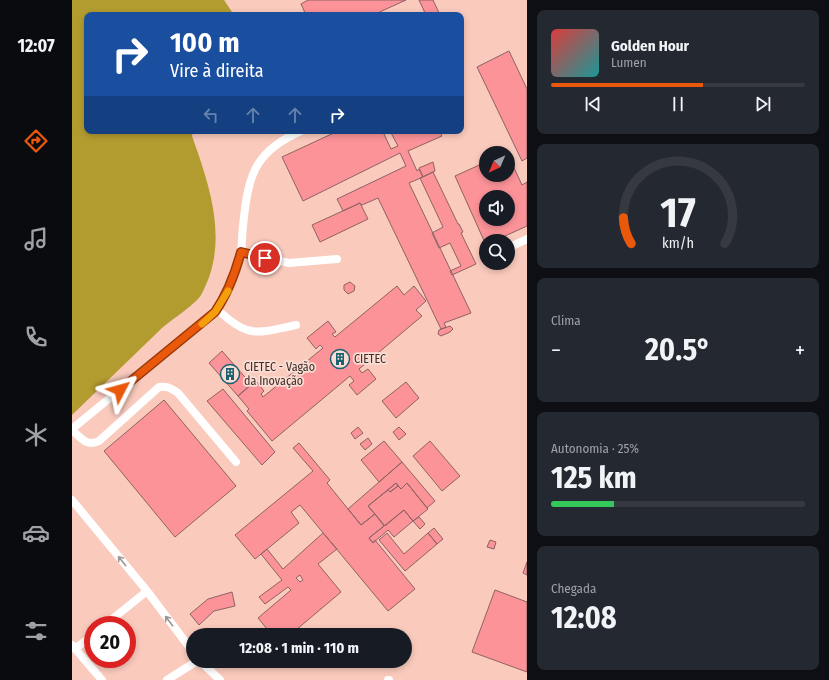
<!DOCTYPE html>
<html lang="pt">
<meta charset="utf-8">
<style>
:root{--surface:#171b24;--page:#242831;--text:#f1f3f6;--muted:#9ea1a6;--line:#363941;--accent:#ea580c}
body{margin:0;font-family:"Fira Sans Condensed",sans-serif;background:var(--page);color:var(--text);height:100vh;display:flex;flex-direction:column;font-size:15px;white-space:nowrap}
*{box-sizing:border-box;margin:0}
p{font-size:13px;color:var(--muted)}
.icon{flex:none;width:22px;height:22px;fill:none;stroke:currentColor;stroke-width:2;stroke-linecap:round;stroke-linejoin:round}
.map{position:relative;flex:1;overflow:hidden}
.details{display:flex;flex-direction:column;gap:10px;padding:10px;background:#0d0f14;width:302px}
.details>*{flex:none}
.guide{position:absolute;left:12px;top:12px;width:380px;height:122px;border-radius:8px;box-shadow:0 2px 6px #0003;background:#1a4fa0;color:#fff;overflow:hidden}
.needle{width:26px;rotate:224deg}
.tools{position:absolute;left:407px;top:146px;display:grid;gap:8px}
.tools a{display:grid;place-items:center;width:36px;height:36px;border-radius:50%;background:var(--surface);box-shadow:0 2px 6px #0003;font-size:20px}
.speed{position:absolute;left:12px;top:616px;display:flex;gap:8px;font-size:20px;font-weight:700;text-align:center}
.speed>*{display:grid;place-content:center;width:52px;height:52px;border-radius:50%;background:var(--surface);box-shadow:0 2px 6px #0003;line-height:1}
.speed .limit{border:6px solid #d22;background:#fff;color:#111}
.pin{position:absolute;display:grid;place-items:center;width:34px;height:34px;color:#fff;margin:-17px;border:2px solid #fff;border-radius:50%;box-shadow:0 1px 4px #0007}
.me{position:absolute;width:44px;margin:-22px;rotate:51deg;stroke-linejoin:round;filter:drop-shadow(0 0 3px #0008)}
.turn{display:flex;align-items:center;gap:14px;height:84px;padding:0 20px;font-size:18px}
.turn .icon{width:52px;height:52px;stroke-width:2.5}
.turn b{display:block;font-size:28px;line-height:34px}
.lanes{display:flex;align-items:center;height:38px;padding:0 20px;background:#0003;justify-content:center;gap:20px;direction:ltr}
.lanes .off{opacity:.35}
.big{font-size:30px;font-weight:700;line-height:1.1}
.details .widget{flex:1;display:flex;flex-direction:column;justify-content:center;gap:6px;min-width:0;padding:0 14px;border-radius:8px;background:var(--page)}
.details .dial{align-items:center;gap:0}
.dial svg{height:104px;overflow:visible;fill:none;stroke:var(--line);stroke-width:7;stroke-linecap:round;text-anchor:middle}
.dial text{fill:var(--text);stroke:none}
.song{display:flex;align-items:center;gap:12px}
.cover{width:48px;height:48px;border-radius:6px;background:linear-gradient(135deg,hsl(0 70% 55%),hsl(180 70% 35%))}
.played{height:4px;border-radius:2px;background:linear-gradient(90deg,var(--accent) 60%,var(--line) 60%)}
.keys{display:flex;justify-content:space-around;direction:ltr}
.heat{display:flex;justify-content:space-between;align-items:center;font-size:22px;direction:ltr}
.charge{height:6px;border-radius:3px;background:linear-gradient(90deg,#34c759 25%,var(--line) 0)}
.trip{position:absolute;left:114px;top:628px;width:226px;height:40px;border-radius:20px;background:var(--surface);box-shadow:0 2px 6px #0003;font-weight:700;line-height:40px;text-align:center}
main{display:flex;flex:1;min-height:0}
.dock{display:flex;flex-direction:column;width:72px;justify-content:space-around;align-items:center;background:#090b0e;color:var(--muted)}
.dock .icon{width:28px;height:28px}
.dock .on{color:var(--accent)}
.dock b{font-size:18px;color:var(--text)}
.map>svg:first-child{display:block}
</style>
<main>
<nav class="dock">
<b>12:07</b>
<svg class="icon on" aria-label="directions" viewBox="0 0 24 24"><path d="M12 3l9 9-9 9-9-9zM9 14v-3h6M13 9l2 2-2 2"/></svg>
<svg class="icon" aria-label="music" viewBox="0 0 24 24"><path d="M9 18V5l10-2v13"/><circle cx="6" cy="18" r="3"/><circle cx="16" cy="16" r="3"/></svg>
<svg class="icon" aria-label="phone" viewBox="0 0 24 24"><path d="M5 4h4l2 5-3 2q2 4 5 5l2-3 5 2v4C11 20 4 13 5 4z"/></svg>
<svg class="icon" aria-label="climate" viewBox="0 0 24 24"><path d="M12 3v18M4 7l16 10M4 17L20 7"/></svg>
<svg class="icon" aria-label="car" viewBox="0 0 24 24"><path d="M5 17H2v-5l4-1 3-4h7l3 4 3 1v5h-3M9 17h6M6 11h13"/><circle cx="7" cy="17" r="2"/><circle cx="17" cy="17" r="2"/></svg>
<svg class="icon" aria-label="filters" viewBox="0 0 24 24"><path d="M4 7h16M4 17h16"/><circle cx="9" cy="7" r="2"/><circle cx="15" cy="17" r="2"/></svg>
</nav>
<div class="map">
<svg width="455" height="680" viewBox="0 0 455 680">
<rect width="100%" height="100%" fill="#facabd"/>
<path fill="#b39c2f" d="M0,0h152l10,15h-147v116h106l-1,5c18,51 38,107 9,159 -5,9 -30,25 -39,33 -30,29 -60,58 -90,87z"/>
<path fill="#fc9399" stroke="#8e6264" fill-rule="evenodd" d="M236,0h98l-33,15h-67l-5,-11z
M347,0h14l7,15h-14z
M437,51l18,38v69l-5,3 -45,-94z
M266,131h51l-5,3 7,15 7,-3 -8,-15h49l3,5 -34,15 9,20 2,-2 4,8 -14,6 62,130 -27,10 2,4 -5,2 -63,-131 -16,7 -2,-2 -17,8 -6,-12 69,-33 -6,-13 -97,48 -21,-44z
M436,155l14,30 5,-3v44l-33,15h-8v4l-31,-69 31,-14v13h22zM414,197h22v22h-22z
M361,162l2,9 -12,6 -4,-9z
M361,172l25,52h1l4,8 -2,1 15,31 -24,11 -2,-4 11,-5 -11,-23 -11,5 -7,-15 11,-6 -23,-49z
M288,203l8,16 -48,23 -8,-17z
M278,282l5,4 -1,5 -6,3 -4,-4v-5z
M325,286l7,9 10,-9 12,15 -10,9 6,6 -63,53 3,4 6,-4 8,10 -19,16 -8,-10 5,-4 -4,-5 -78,65 -25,-30 2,-2 -11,-13 18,-15 8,10 -3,3 2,3 60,-49 -3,-3 -4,4 -9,-11 21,-17 8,11 -4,2 3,3z
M378,326l3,3 -3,3 -9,4 -3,-2 1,-4z
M150,351l29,33 -13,12 -29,-33z
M334,382l13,16 -23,20 -14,-17z
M151,389l52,63 -13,13 -55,-64z
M92,400l72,86 -61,51 -71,-86z
M286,427l5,6 -8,6 -4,-6z
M327,427l7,7 -7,6 -6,-8z
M296,438l4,6 -7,6 -5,-6z
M312,441l18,21 -23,20 -18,-22z
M358,441l30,35 -18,15 -29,-35z
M227,443l31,37 -3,3 34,42 14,-11 9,12 -15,12 4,5 2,-3 40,49 -27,22 -88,-106 -9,7 8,11 -44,36 -20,-24 78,-64 -20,-23z
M330,462l33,39 -8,7 -20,-25 -6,6 -5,-6 -28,23 7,8 -14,11 -13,-16z
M324,483l2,3 -8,6 -2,-2z
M335,483l21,26 -15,12 -9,-11 -19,16 -17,-20 20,-16 2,2 8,-6 3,3z
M332,510l9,11 -19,16 -6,-7 -15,13 -4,-5z
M347,517l6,7 -5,5 -7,-8z
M362,528l9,11 -6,5 -9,-11z
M251,533l14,16 -19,15 23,28 -51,43h-18l-14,-17 33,-28 -3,-3 -23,17 -6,-7 23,-17 -21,-26 6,-5 16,20zM228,575l3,5 -3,2 -4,-4z
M315,533l17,21 24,-21 9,11 -32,27 -26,-31z
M418,540l6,2 -2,7 -7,-2z
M455,562v13l-4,-2z
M423,590l32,12v70l-55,-20z
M160,592l3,14 -21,5 -15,14 -9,-11 18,-15z"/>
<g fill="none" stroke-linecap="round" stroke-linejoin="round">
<path stroke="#fff" stroke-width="8" d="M436,248l19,-9
M169,252l48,11 48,-4
M145,309c31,30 40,24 79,16
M0,429l143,-117c12,-18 21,-37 26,-59 1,-9 1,-18 2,-27 5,-49 10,-74 58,-95
M0,430c9,8 15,17 27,11l60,-54c8,-1 12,1 19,6l58,69
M0,500l75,91
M33,625l42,-34 46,61
M0,645l30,35
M3,649l18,-14
M128,661l20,19
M95,680l30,-19
M316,680h1"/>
</g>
<defs><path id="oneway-shaft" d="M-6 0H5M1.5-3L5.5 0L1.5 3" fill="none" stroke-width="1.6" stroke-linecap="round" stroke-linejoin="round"/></defs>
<g stroke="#9f9694">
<use href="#oneway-shaft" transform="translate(50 561) rotate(-129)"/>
<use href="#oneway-shaft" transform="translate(97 621) rotate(-127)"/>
</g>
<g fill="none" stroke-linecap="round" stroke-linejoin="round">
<defs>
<path id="route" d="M48,390l95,-78c13,-19 20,-38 26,-60l24,6"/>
</defs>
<use href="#route" stroke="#983908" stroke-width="10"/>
<use href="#route" stroke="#ea580c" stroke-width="7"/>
<path stroke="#f59e0b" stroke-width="7" d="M130,324l13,-12 13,-21"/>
</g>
<defs>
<symbol id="building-ring" viewBox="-11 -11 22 22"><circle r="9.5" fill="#faddd4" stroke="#1a6171" stroke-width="1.5"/><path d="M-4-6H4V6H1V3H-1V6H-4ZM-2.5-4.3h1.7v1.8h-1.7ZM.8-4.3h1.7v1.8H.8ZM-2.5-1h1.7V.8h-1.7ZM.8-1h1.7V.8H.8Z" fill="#1a6171"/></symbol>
</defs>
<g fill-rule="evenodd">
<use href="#building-ring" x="257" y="348" width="22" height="22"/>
<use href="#building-ring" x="147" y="363" width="22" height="22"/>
</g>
<g text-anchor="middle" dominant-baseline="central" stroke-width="3.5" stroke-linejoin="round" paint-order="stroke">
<g font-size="12" fill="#3f2d28" stroke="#faddd4" text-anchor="start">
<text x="282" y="359">CIETEC</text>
<text x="172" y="367">CIETEC - Vagão<tspan x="172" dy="14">da Inovação</tspan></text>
</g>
</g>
</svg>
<div class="tools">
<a><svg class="needle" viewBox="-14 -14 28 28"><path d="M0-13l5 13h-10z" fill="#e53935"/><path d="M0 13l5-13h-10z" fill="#9ea1a6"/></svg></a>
<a><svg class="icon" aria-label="sound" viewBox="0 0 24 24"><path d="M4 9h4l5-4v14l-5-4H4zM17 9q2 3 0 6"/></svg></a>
<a><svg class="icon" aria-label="search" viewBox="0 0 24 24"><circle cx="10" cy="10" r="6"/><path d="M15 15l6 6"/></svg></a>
</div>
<div class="speed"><div class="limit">20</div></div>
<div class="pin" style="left:193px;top:258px;background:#d93025"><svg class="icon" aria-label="arrive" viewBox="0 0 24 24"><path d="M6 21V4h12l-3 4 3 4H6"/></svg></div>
<svg class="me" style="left:48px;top:390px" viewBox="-20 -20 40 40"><path d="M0-17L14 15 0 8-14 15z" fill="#ea580c" stroke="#fff" stroke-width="4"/></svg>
<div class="trip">12:08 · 1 min · 110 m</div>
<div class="guide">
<div class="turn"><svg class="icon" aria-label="right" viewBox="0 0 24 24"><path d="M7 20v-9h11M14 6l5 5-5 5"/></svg><div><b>100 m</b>Vire à direita</div></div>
<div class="lanes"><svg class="icon off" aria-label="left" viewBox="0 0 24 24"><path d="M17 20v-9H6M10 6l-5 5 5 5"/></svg><svg class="icon off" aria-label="ahead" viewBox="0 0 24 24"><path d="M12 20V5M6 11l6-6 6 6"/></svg><svg class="icon off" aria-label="ahead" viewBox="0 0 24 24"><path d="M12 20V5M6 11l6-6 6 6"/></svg><svg class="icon" aria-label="right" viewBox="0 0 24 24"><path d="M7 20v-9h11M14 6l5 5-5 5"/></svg></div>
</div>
</div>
<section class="details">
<div class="widget">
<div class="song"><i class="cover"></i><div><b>Golden Hour</b><p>Lumen</p></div></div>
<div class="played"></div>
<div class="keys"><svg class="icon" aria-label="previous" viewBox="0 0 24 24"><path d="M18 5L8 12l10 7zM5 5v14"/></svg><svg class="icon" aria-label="pause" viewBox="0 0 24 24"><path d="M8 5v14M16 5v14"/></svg><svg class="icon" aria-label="next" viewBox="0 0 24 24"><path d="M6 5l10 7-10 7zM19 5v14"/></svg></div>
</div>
<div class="widget dial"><svg viewBox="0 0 100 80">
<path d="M14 69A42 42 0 1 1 86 69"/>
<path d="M14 69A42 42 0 0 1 8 49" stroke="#ea580c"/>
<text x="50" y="56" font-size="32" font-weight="700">17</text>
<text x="50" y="72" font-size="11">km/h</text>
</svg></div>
<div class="widget"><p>Clima</p>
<div class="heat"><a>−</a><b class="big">20.5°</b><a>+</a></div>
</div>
<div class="widget"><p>Autonomia · 25%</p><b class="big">125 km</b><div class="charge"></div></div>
<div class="widget"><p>Chegada</p><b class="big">12:08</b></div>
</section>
</main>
